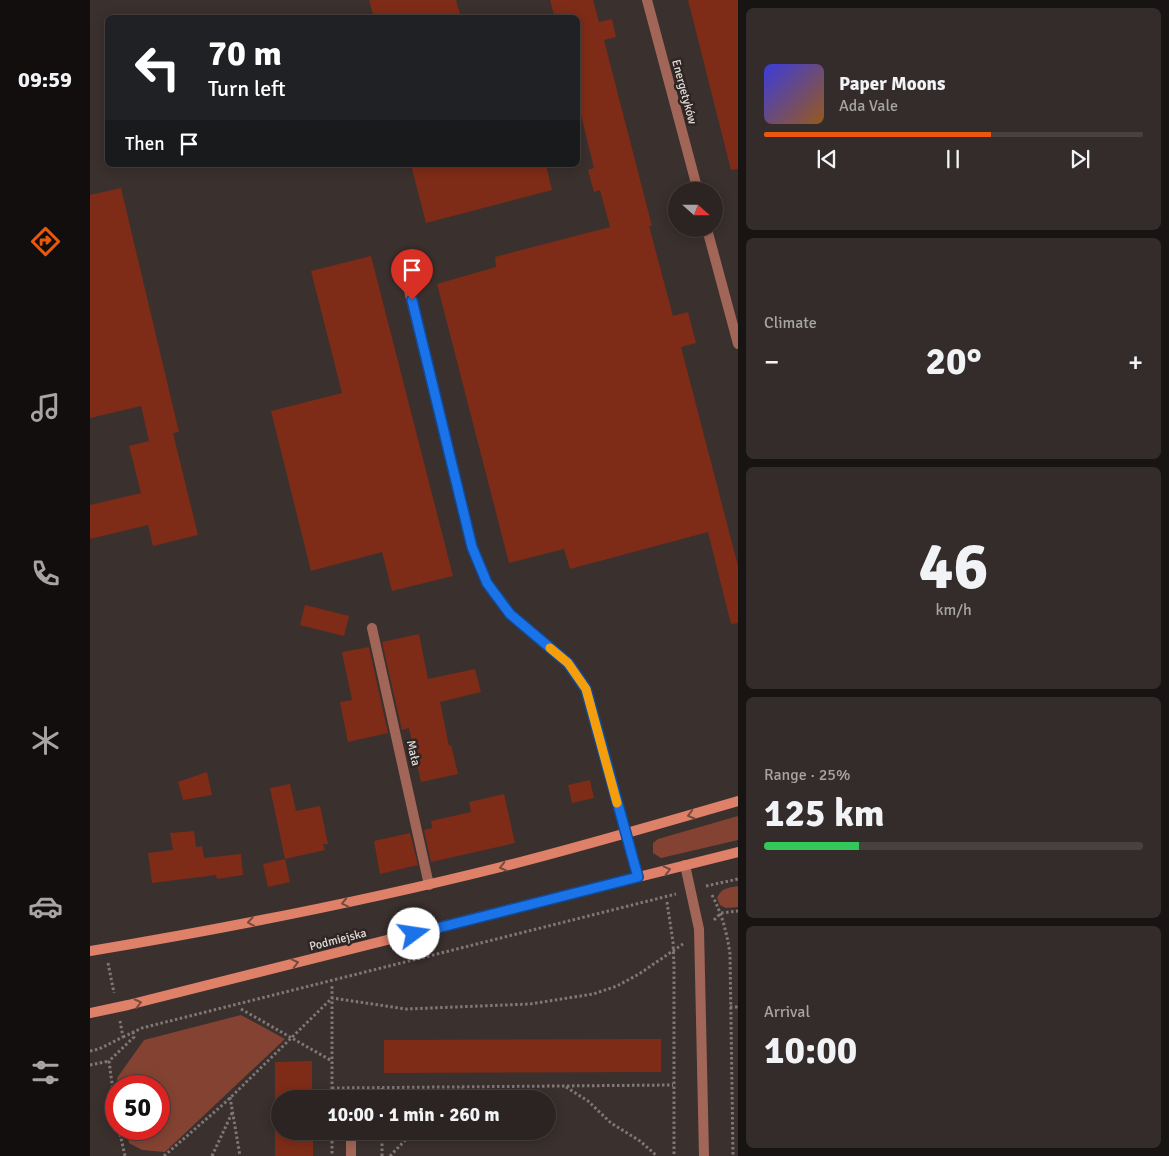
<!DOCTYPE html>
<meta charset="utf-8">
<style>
:root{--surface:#2c2422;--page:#342c2a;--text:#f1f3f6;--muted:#a6a4a5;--line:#484140;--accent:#ea580c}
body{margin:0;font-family:Signika,sans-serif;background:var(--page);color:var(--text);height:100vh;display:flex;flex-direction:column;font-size:19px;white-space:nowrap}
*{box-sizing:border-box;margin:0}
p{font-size:16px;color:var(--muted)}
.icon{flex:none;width:28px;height:28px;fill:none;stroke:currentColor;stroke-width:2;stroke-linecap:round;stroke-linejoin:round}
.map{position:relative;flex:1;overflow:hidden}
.side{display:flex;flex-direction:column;gap:8px;padding:8px;background:#181413;width:431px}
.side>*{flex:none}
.hud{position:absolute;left:15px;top:15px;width:475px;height:152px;border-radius:8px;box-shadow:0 2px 12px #0003,0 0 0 1px var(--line);background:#202124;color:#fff;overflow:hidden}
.needle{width:32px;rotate:111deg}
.controls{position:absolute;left:578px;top:182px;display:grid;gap:10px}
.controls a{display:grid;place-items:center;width:55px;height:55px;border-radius:50%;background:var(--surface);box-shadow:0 2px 12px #0003,0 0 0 1px var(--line);font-size:25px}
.speed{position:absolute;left:15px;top:1075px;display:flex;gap:10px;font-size:25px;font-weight:700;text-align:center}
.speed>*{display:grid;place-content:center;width:65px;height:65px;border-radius:50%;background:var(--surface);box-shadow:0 2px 12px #0003,0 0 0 1px var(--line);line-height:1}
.speed .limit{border:8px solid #d22;background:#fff;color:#111}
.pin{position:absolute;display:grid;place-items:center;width:42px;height:42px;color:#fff;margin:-51px -21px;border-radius:50% 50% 50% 0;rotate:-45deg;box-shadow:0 0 5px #0007}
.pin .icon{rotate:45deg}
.me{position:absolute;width:55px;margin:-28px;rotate:76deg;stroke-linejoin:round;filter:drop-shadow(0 0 4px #0008)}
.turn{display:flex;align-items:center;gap:18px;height:105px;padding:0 20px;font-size:22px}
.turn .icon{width:65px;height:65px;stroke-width:2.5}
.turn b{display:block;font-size:35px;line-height:42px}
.then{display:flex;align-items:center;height:48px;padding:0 20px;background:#0003;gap:10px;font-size:19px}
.big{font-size:38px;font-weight:800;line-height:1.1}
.side .widget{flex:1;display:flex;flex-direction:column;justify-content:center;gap:8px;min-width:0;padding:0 18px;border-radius:8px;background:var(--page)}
.side .dial{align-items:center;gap:0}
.dial b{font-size:65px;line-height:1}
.song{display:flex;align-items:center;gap:15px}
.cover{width:60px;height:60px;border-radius:8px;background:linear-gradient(135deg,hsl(240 70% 55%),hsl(30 70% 35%))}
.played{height:5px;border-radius:2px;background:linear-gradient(90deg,var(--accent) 60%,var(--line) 60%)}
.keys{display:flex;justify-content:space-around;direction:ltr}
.heat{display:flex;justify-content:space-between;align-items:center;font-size:28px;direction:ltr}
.charge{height:8px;border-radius:4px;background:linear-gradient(90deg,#34c759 25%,var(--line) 0)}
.trip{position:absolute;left:181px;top:1090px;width:285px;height:50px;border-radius:25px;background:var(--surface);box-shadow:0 2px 12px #0003,0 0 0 1px var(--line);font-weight:800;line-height:50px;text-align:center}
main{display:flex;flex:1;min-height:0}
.tab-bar{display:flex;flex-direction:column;width:90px;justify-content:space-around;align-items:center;background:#120e0e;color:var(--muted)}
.tab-bar .icon{width:35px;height:35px}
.tab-bar .current{color:var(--accent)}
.tab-bar b{font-size:22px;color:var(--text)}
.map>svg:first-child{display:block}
</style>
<main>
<nav class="tab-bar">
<b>09:59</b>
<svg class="icon current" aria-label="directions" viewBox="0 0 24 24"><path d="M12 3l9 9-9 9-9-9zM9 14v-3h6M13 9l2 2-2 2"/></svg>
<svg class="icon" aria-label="music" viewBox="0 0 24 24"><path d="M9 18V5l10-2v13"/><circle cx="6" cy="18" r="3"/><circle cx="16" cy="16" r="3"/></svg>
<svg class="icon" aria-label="phone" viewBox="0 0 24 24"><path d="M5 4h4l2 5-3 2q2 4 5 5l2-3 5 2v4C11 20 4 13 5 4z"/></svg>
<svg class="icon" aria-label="climate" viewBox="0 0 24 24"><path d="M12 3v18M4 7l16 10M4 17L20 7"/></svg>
<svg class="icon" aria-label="car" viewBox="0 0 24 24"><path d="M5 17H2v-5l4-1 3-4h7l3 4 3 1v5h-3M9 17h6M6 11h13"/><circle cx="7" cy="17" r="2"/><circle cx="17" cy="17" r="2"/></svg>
<svg class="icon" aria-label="filters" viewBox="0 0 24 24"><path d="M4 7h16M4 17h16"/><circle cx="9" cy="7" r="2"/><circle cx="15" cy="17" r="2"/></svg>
</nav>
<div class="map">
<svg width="648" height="1156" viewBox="0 0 648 1156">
<rect width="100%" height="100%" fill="#3a302e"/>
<path fill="#844332" d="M648,816v24l-77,18 -8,-5v-10l5,-4z
M648,886v21l-12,1 -6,-3 -3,-7c4,-10 11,-10 21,-12z
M151,1015l44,24 -120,113 -23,-2 -13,-7 -3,-14h33v-43h-41l-1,-8 27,-38z"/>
<path fill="#7e2c17" d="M279,0h87l5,18h-87z
M460,0h43l6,22 13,-3 4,18 -12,3 48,186h-3l24,90 15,-4 8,31 -15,4 57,219v57l-7,1 -23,-92 -138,37 -6,-20 -55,14 -72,-279 59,-17 -1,-10 115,-30 -10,-37 -6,2 -6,-22 6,-2 -16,-65v-85h-23z
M598,0h50v169l-7,1z
M321,165h135l6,25 -126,33z
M31,188l58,244 -6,1 25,102 -45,11 -5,-21 -58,14v-34l51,-12 -12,-47 20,-5 -8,-35 -51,12v-223z
M281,256l82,320 -61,15 -10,-39 -71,19 -40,-160 71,-18 -31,-122z
M215,605l44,11 -5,20 -44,-11z
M329,634l9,45 47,-10 6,23 -41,10 9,44 2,-1 7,29 -37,8 -12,-54 -7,2 -20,-88z
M279,647l19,86 -40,9 -8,-40 12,-2 -10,-48z
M117,772l5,23 -29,5 -5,-18z
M500,780l4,18 -22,5 -4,-18z
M200,784l6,27 24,-5 8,38h-5l2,6 -40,9 -15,-71z
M414,794l11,49 -84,19 -7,-32 8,-2 -1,-7 40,-9 -2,-10z
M104,831l2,16 6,-1 2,12 37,-4 2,21 -26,4 -1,-4 -64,8 -4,-30 25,-3 -3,-17z
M320,833l8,32 -38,9 -6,-33z
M195,859l5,23 -22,5 -5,-23z
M571,1039v33l-277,1v-33z
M222,1061v38h-32v32h33v25h-38v-94z"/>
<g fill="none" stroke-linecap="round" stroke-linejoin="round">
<path stroke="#807876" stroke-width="3" stroke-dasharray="2.5 2.5" stroke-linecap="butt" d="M616,886l32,-7
M622,895c10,19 15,38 18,59l3,202
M577,902l6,40 1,23v191
M624,920l7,-7 17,-2
M18,963l6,30
M640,1007h8
M151,1009l91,52
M33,1037l19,-9 534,-134
M0,1051l9,-2 24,-12 -3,-16
M0,1065l19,-4
M476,1087l22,14 23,22 29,18 17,15
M242,1088l341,-3
M140,1097l10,59
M242,1099v-101l74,11 124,-5 63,-10 24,-8 22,-12 44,-30
M292,1099v-11
M361,1099l11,-11
M26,1113l-7,-52 25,-24 -1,-5
M29,1129l6,27
M242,1131v25
M74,1156l63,-55 105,-103v-13
M122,1156l20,-43
M292,1156v-25
M300,1156l24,-25"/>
<path stroke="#a16657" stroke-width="10" d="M312,262l70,285 15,36 23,31 58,49 18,26 52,188"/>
<path stroke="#a16657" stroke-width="10" d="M557,0l51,191
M617,229l31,115
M282,628l57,257
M595,865l14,64 5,227
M261,1131v25"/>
<path stroke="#df8169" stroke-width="10" d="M0,951c138,-23 275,-50 411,-84 79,-20 158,-43 237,-66
M0,1013l38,-8 610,-153"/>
</g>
<defs><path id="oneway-chevron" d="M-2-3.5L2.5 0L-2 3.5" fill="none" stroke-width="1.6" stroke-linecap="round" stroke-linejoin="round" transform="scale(1.25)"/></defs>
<g stroke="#754a40">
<use href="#oneway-chevron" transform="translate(601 815) rotate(164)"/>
<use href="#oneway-chevron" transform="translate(413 867) rotate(166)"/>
<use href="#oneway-chevron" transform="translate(577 870) rotate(-14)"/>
<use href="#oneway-chevron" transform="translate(255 903) rotate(167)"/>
<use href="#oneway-chevron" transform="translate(161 922) rotate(170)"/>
<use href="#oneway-chevron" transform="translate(205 963) rotate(-14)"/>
<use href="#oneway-chevron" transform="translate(48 1003) rotate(-14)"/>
</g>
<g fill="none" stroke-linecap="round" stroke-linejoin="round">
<defs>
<path id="route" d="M322,300l60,247 15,36 23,31 58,49 18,26 52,188 -224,57"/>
</defs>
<use href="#route" stroke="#114b97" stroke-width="12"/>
<use href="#route" stroke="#1a73e8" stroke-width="9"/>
<path stroke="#f59e0b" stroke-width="9" d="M460,648l18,15 18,26 31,114"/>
</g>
<g text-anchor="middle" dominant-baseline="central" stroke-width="5" stroke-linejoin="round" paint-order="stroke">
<g font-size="12" fill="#e1dbd9" stroke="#2f2624">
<text transform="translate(594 92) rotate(75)">Energetyków</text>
<text transform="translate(323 753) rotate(77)">Mała</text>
<text transform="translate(248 940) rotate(-14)">Podmiejska</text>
</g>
</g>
</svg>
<div class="controls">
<a><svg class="needle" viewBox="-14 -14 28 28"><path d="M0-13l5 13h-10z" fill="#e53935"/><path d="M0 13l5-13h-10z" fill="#a6a4a5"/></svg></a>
</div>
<div class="speed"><div class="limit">50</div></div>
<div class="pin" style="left:322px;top:300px;background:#d93025"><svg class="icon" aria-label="arrive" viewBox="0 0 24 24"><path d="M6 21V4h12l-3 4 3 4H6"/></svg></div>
<svg class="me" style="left:324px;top:934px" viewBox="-20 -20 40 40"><circle r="19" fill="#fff"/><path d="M0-13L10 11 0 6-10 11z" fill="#1a73e8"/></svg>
<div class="trip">10:00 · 1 min · 260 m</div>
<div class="hud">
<div class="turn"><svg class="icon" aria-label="left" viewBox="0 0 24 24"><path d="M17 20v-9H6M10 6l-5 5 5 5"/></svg><div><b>70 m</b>Turn left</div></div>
<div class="then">Then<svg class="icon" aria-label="arrive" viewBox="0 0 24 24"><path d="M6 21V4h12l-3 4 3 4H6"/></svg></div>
</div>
</div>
<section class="side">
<div class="widget">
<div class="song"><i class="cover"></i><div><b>Paper Moons</b><p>Ada Vale</p></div></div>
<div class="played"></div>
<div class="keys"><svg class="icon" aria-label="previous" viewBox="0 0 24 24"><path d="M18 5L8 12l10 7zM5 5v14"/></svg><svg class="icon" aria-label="pause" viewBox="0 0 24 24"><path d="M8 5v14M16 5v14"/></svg><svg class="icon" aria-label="next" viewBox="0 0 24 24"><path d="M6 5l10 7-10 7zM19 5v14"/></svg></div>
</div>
<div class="widget"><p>Climate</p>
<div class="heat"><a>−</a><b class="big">20°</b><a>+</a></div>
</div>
<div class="widget dial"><b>46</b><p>km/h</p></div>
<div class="widget"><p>Range · 25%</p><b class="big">125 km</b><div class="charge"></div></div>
<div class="widget"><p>Arrival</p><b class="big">10:00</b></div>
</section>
</main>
